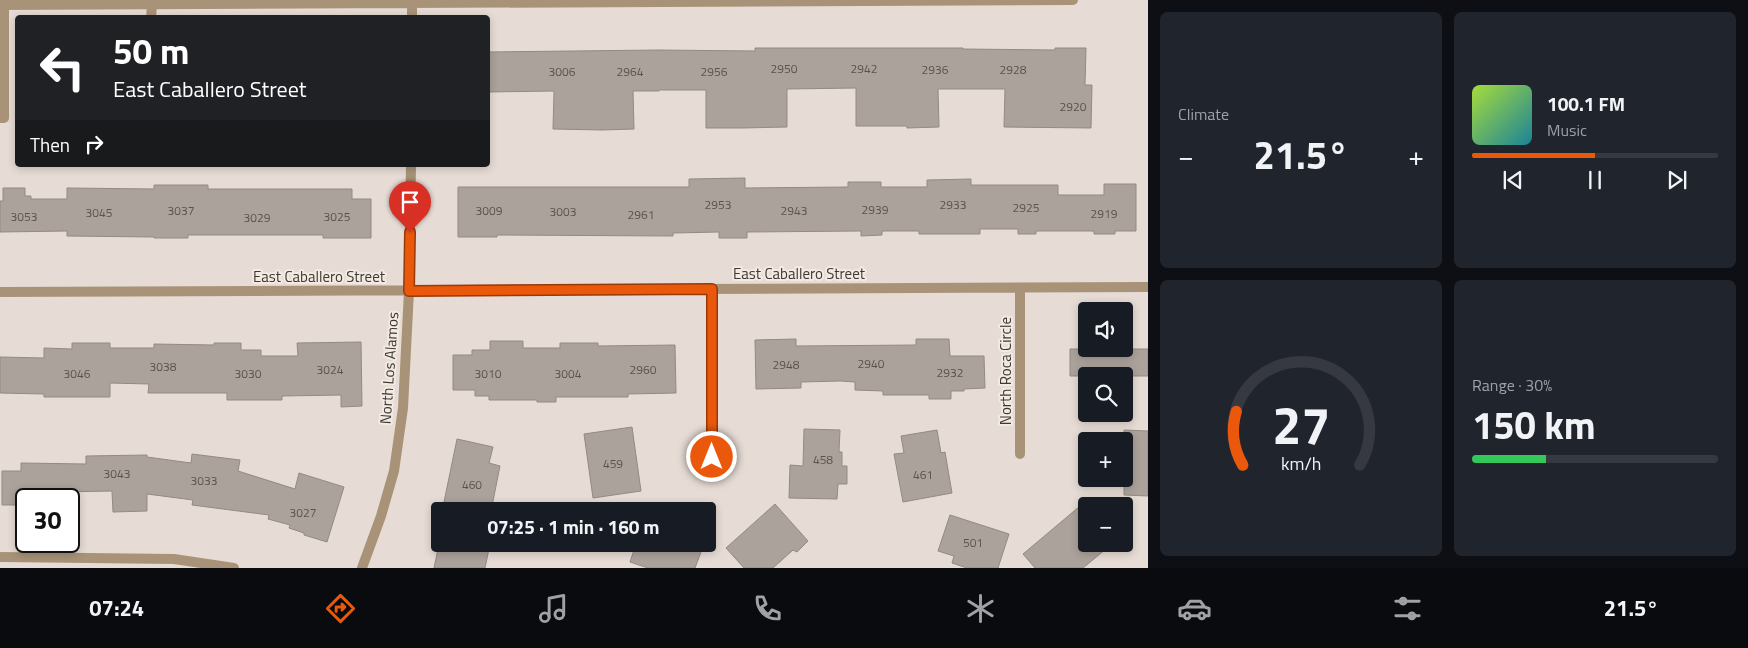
<!DOCTYPE html>
<meta charset="utf-8">
<style>
:root{--surface:#171b24;--page:#20242c;--text:#f1f3f6;--muted:#9ea1a6;--line:#363941;--accent:#ea580c}
body{margin:0;font-family:"Titillium Web",sans-serif;background:var(--page);color:var(--text);height:100vh;display:flex;flex-direction:column;font-size:19px;white-space:nowrap}
*{box-sizing:border-box;margin:0}
p{font-size:16px;color:var(--muted)}
.icon{flex:none;width:28px;height:28px;fill:none;stroke:currentColor;stroke-width:2;stroke-linecap:round;stroke-linejoin:round}
.map{position:relative;flex:1;overflow:hidden}
.panel{display:flex;flex-direction:column;gap:12px;padding:12px;background:#0d0f14;width:600px}
.panel>*{flex:none}
.top-card{position:absolute;left:15px;top:15px;width:475px;height:152px;border-radius:5px;box-shadow:0 2px 8px #0003;background:#202124;color:#fff;overflow:hidden}
.buttons{position:absolute;left:1078px;top:302px;display:grid;gap:10px}
.buttons a{display:grid;place-items:center;width:55px;height:55px;border-radius:5px;background:var(--surface);box-shadow:0 2px 8px #0003;font-size:25px}
.speed{position:absolute;left:15px;top:488px;display:flex;gap:10px;font-size:25px;font-weight:700;text-align:center}
.speed>*{display:grid;place-content:center;width:65px;height:65px;border-radius:50%;background:var(--surface);box-shadow:0 2px 8px #0003;line-height:1}
.speed .limit{border:2px solid #111;border-radius:8px;background:#fff;color:#111}
.pin{position:absolute;display:grid;place-items:center;width:42px;height:42px;color:#fff;margin:-51px -21px;border-radius:50% 50% 50% 0;rotate:-45deg;box-shadow:0 0 5px #0007}
.pin .icon{rotate:45deg}
.me{position:absolute;width:55px;margin:-28px;rotate:0deg;stroke-linejoin:round;filter:drop-shadow(0 0 4px #0008)}
.turn{display:flex;align-items:center;gap:18px;height:105px;padding:0 15px;font-size:22px}
.turn .icon{width:65px;height:65px;stroke-width:2.5}
.turn b{display:block;font-size:35px;line-height:42px}
.then{display:flex;align-items:center;height:48px;padding:0 15px;background:#0003;gap:10px;font-size:19px}
.big{font-size:38px;font-weight:700;line-height:1.1}
.panel .card{flex:1;display:flex;flex-direction:column;justify-content:center;gap:8px;min-width:0;padding:0 18px;border-radius:8px;background:var(--page)}
.panel .dial{align-items:center;gap:0}
.dial svg{height:130px;overflow:visible;fill:none;stroke:var(--line);stroke-width:7;stroke-linecap:round;text-anchor:middle}
.dial text{fill:var(--text);stroke:none}
.song{display:flex;align-items:center;gap:15px}
.cover{width:60px;height:60px;border-radius:8px;background:linear-gradient(135deg,hsl(80 70% 55%),hsl(190 70% 35%))}
.played{height:5px;border-radius:2px;background:linear-gradient(90deg,var(--accent) 50%,var(--line) 50%)}
.keys{display:flex;justify-content:space-around;direction:ltr}
.heat{display:flex;justify-content:space-between;align-items:center;font-size:28px;direction:ltr}
.charge{height:8px;border-radius:4px;background:linear-gradient(90deg,#34c759 30%,var(--line) 0)}
.panel .tiles{flex:1;display:grid;gap:12px;grid-template-columns:repeat(2,1fr)}
.trip{position:absolute;left:431px;top:502px;width:285px;height:50px;border-radius:5px;background:var(--surface);box-shadow:0 2px 8px #0003;font-weight:700;line-height:50px;text-align:center}
.tab-bar{display:flex;height:80px;justify-content:space-around;align-items:center;background:#090b0e;color:var(--muted)}
.tab-bar .icon{width:35px;height:35px}
.tab-bar .active{color:var(--accent)}
.tab-bar b{font-size:22px;color:var(--text)}
main{display:flex;flex:1;min-height:0}
.map>svg:first-child{display:block}
</style>
<main>
<div class="map">
<svg width="1148" height="568" viewBox="0 0 1148 568">
<rect width="100%" height="100%" fill="#e6dcd5"/>
<path fill="#aba29b" stroke="#938a83" d="M755,48h208v1l92,1v-2h31l-1,37h7l-1,43 -87,-1 1,-38h-67l1,38 -32,1v-2h-51v-38l-69,1v38l-45,1h-36v-38h-47v1h-26l1,38 -32,1 -49,-1 1,-38 -66,1v-40l170,-2 97,1z
M745,178v10l103,-1v-5h33v5h46v-7l44,-1v6h87v10h46v-11h32v47h-21v3h-21v-3h-58v3h-18v-5h-38v5h-61v-3h-37v4l-21,1v-5l-114,1v6h-28v-6l-46,1v3l-176,-1v2h-39v-50h231v-8z
M154,185h54v4h144v10h19v39h-48v-3h-135v3h-34v-1l-87,-1v-5l-67,1v-31h3v-13h22v8h6v3h36v-11l87,1z
M796,339v7l120,-1v-6h33l1,17h34l1,32 -21,1v2h-13v8h-22v-4h-46v-4l-28,-1v-8l-14,-1 -40,1v6l-45,1 -1,-49z
M490,341h33v7h37v-5h38v3l77,-1 1,48 -48,1v3h-72v5h-19v-2h-48v-4h-14v-6h-22v-35h19v-5h18z
M361,342l1,64 -21,1v-12l-59,1v4h-55v-7h-79l1,-9 -39,-1v14h-66v-3l-44,-1v-36l44,1v-10l28,1v-6h38v5h44v-4l60,1v-2h27v7h20v6h37l-1,-13z
M1070,349h78v27h-78z
M632,427l9,64 -48,7 -9,-64z
M804,429l36,1 -1,22h3v14h5v18h-9l-1,15 -48,-1 1,-33 13,1z
M937,430l4,23 4,-1 7,41 -49,9 -9,-48 10,-1 -3,-17z
M1124,430l24,1v65l-24,-1z
M457,439l36,8 -4,16 11,3 -9,45 -47,-9z
M192,454l48,6 -2,11 57,18 4,-16 45,14 -17,55 -23,-7v-2l-15,-5 1,-3 -22,-6 1,-4 -77,-10 1,-5 -46,-6v17l-34,1 -1,-21 -51,1v7h-35v6h-24v-34h19v-8l65,1v-8l61,-1v2l44,6z
M1086,501v43h26l-29,24h-48l-12,-14z
M775,504l33,37 -11,11 -4,-2 -20,18h-29l-18,-20z
M950,515l59,19 -11,34h-31l-15,-5 2,-7 -16,-5z
M439,544h51l-5,24h-51z
M636,544h68l-9,24h-47l-18,-6z"/>
<g fill="none" stroke-linecap="round" stroke-linejoin="round">
<path stroke="#a89378" stroke-width="10" d="M151,18l1,-14
M0,118h4v-113"/>
<path stroke="#a89378" stroke-width="10" d="M0,5l1073,-5
M412,18v-18
M1020,288v166
M712,289l1,168
M0,292l1148,-5
M0,557l174,2 60,9
M362,568l19,-52 13,-45 9,-63 6,-117 2,-126"/>
</g>
<g fill="none" stroke-linecap="round" stroke-linejoin="round">
<defs>
<path id="route" d="M410,232l-1,59 303,-2v168"/>
</defs>
<use href="#route" stroke="#983908" stroke-width="12"/>
<use href="#route" stroke="#ea580c" stroke-width="9"/>
</g>
<g text-anchor="middle" dominant-baseline="central" stroke-width="4" stroke-linejoin="round" paint-order="stroke">
<g font-size="12" fill="#58534f">
<text x="784" y="68">2950</text>
<text x="864" y="68">2942</text>
<text x="935" y="69">2936</text>
<text x="1013" y="69">2928</text>
<text x="562" y="71">3006</text>
<text x="630" y="71">2964</text>
<text x="714" y="71">2956</text>
<text x="1073" y="106">2920</text>
<text x="718" y="204">2953</text>
<text x="953" y="204">2933</text>
<text x="1026" y="207">2925</text>
<text x="875" y="209">2939</text>
<text x="181" y="210">3037</text>
<text x="489" y="210">3009</text>
<text x="794" y="210">2943</text>
<text x="563" y="211">3003</text>
<text x="99" y="212">3045</text>
<text x="1104" y="213">2919</text>
<text x="641" y="214">2961</text>
<text x="24" y="216">3053</text>
<text x="337" y="216">3025</text>
<text x="257" y="217">3029</text>
<text x="871" y="363">2940</text>
<text x="786" y="364">2948</text>
<text x="163" y="366">3038</text>
<text x="330" y="369">3024</text>
<text x="643" y="369">2960</text>
<text x="950" y="372">2932</text>
<text x="77" y="373">3046</text>
<text x="248" y="373">3030</text>
<text x="488" y="373">3010</text>
<text x="568" y="373">3004</text>
<text x="823" y="459">458</text>
<text x="613" y="463">459</text>
<text x="117" y="473">3043</text>
<text x="923" y="474">461</text>
<text x="204" y="480">3033</text>
<text x="472" y="484">460</text>
<text x="303" y="512">3027</text>
<text x="973" y="542">501</text>
</g>
<g font-size="15" fill="#3c3936" stroke="#f3eae2">
<text x="799" y="273">East Caballero Street</text>
<text x="319" y="276">East Caballero Street</text>
<text transform="translate(389 368) rotate(-86)">North Los Alamos</text>
<text transform="translate(1005 371) rotate(-90)">North Roca Circle</text>
</g>
</g>
</svg>
<div class="buttons">
<a><svg class="icon" aria-label="sound" viewBox="0 0 24 24"><path d="M4 9h4l5-4v14l-5-4H4zM17 9q2 3 0 6"/></svg></a>
<a><svg class="icon" aria-label="search" viewBox="0 0 24 24"><circle cx="10" cy="10" r="6"/><path d="M15 15l6 6"/></svg></a>
<a>+</a>
<a>−</a>
</div>
<div class="speed"><div class="limit">30</div></div>
<div class="pin" style="left:410px;top:232px;background:#d93025"><svg class="icon" aria-label="arrive" viewBox="0 0 24 24"><path d="M6 21V4h12l-3 4 3 4H6"/></svg></div>
<svg class="me" style="left:712px;top:457px" viewBox="-20 -20 40 40"><circle r="17" fill="#ea580c" stroke="#fff" stroke-width="3"/><path d="M0-11L8 9 0 5-8 9z" fill="#fff"/></svg>
<div class="trip">07:25 · 1 min · 160 m</div>
<div class="top-card">
<div class="turn"><svg class="icon" aria-label="left" viewBox="0 0 24 24"><path d="M17 20v-9H6M10 6l-5 5 5 5"/></svg><div><b>50 m</b>East Caballero Street</div></div>
<div class="then">Then<svg class="icon" aria-label="right" viewBox="0 0 24 24"><path d="M7 20v-9h11M14 6l5 5-5 5"/></svg></div>
</div>
</div>
<section class="panel">
<div class="tiles">
<div class="card"><p>Climate</p>
<div class="heat"><a>−</a><b class="big">21.5°</b><a>+</a></div>
</div>
<div class="card">
<div class="song"><i class="cover"></i><div><b>100.1 FM</b><p>Music</p></div></div>
<div class="played"></div>
<div class="keys"><svg class="icon" aria-label="previous" viewBox="0 0 24 24"><path d="M18 5L8 12l10 7zM5 5v14"/></svg><svg class="icon" aria-label="pause" viewBox="0 0 24 24"><path d="M8 5v14M16 5v14"/></svg><svg class="icon" aria-label="next" viewBox="0 0 24 24"><path d="M6 5l10 7-10 7zM19 5v14"/></svg></div>
</div>
<div class="card dial"><svg viewBox="0 0 100 80">
<path d="M14 69A42 42 0 1 1 86 69"/>
<path d="M14 69A42 42 0 0 1 10 36" stroke="#ea580c"/>
<text x="50" y="56" font-size="32" font-weight="700">27</text>
<text x="50" y="72" font-size="11">km/h</text>
</svg></div>
<div class="card"><p>Range · 30%</p><b class="big">150 km</b><div class="charge"></div></div>
</div>
</section>
</main>
<nav class="tab-bar">
<b>07:24</b>
<svg class="icon active" aria-label="directions" viewBox="0 0 24 24"><path d="M12 3l9 9-9 9-9-9zM9 14v-3h6M13 9l2 2-2 2"/></svg>
<svg class="icon" aria-label="music" viewBox="0 0 24 24"><path d="M9 18V5l10-2v13"/><circle cx="6" cy="18" r="3"/><circle cx="16" cy="16" r="3"/></svg>
<svg class="icon" aria-label="phone" viewBox="0 0 24 24"><path d="M5 4h4l2 5-3 2q2 4 5 5l2-3 5 2v4C11 20 4 13 5 4z"/></svg>
<svg class="icon" aria-label="climate" viewBox="0 0 24 24"><path d="M12 3v18M4 7l16 10M4 17L20 7"/></svg>
<svg class="icon" aria-label="car" viewBox="0 0 24 24"><path d="M5 17H2v-5l4-1 3-4h7l3 4 3 1v5h-3M9 17h6M6 11h13"/><circle cx="7" cy="17" r="2"/><circle cx="17" cy="17" r="2"/></svg>
<svg class="icon" aria-label="filters" viewBox="0 0 24 24"><path d="M4 7h16M4 17h16"/><circle cx="9" cy="7" r="2"/><circle cx="15" cy="17" r="2"/></svg>
<b>21.5°</b>
</nav>
